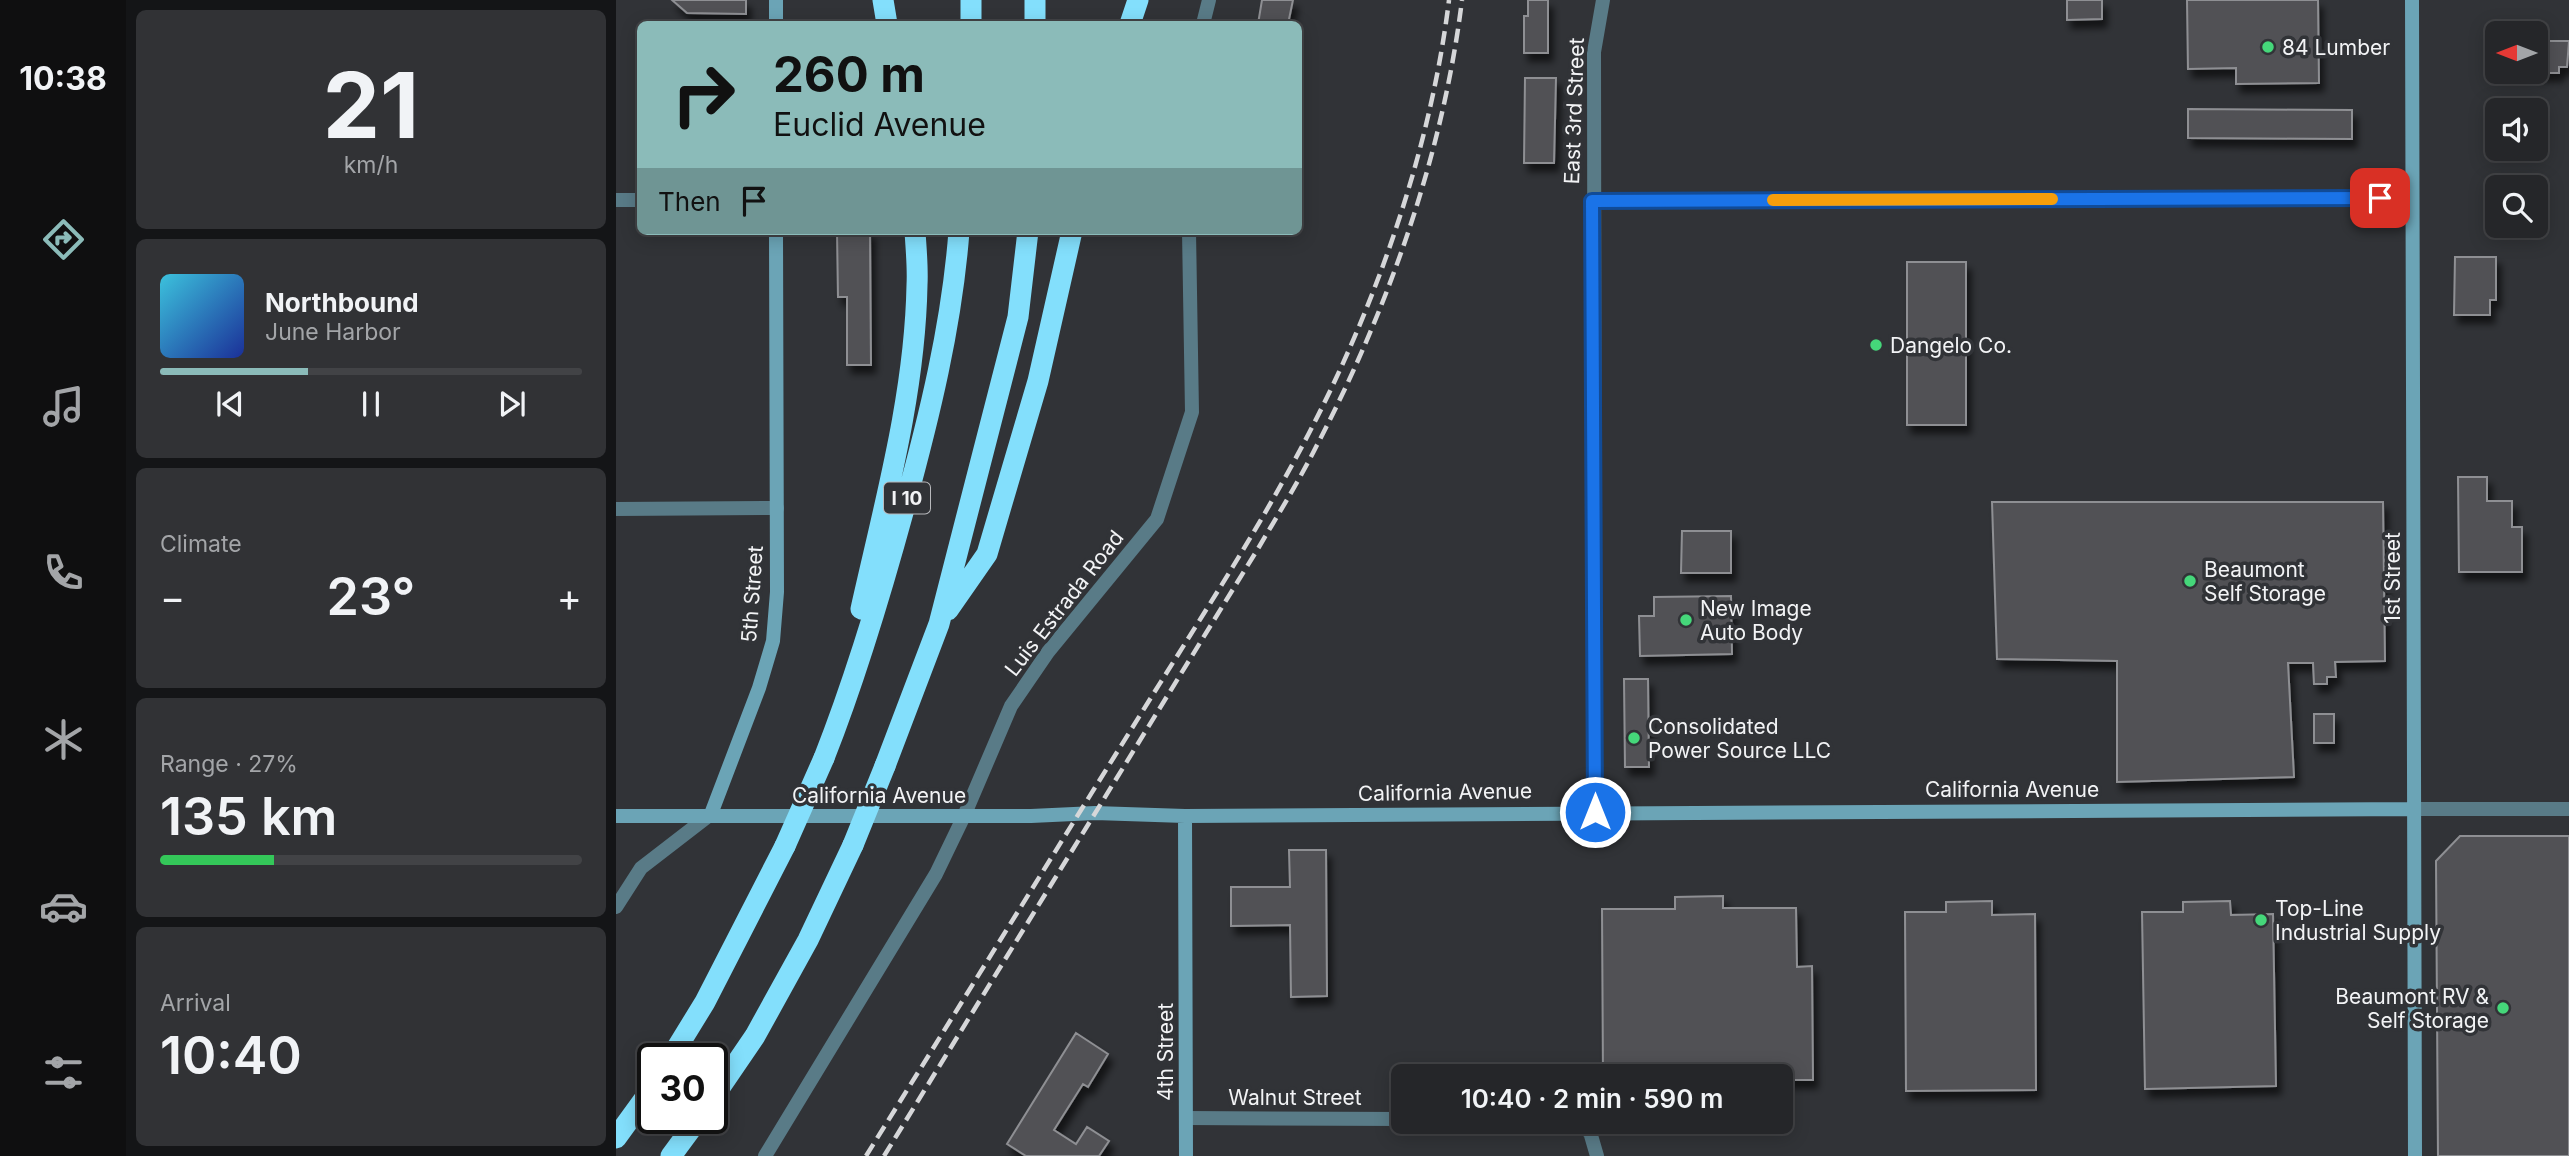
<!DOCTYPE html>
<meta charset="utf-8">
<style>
:root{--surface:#252629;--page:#313235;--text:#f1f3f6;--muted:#a3a5a8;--line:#424346;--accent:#8bbbb9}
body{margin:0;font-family:Inter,sans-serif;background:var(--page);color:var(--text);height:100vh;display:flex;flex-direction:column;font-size:26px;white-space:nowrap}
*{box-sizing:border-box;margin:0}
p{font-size:23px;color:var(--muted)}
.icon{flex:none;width:38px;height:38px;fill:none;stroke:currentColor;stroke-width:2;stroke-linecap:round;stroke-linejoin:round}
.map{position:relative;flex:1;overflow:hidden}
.panel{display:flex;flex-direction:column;gap:10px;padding:10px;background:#141517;width:490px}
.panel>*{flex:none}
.top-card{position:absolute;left:21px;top:21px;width:665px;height:214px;border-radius:10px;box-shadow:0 4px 18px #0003,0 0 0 2px var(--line);background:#8bbbb9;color:#111;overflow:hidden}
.needle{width:46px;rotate:270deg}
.buttons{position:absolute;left:1869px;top:21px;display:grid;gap:14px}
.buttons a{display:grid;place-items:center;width:63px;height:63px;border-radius:10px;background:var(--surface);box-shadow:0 4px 18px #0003,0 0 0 2px var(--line);font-size:35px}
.speed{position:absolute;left:21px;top:1043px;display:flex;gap:14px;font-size:35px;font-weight:700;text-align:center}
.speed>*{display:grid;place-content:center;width:91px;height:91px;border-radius:50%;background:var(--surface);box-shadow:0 4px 18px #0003,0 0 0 2px var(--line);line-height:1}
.speed .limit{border:4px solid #111;border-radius:10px;background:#fff;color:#111}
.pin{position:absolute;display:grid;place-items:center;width:60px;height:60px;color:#fff;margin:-30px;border-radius:14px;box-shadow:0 4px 10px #0006}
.me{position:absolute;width:77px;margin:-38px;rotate:0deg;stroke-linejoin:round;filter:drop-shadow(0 0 5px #0008)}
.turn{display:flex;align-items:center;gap:24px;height:147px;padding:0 21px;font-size:32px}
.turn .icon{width:91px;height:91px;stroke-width:2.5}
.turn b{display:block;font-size:49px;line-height:60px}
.then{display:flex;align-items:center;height:66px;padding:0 21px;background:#0003;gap:14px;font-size:26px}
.big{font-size:52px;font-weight:600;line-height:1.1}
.panel .card{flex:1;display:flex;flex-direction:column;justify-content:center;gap:10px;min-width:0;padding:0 24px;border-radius:10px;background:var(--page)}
.panel .dial{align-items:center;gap:0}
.dial b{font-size:91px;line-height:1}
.song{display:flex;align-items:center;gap:21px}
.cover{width:84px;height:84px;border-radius:10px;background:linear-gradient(135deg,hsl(190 70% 55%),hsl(230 70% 35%))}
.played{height:7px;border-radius:4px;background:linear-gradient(90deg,var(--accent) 35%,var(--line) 35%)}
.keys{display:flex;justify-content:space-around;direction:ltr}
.heat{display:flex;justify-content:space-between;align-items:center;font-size:38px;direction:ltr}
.charge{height:10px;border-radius:5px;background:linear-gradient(90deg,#34c759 27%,var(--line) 0)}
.trip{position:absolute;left:775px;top:1064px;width:402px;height:70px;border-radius:10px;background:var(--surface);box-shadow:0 4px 18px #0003,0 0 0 2px var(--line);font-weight:600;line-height:70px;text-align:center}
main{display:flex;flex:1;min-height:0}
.tabs{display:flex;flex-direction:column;width:126px;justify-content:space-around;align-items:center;background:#0f0f10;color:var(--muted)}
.tabs .icon{width:49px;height:49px}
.tabs .on{color:var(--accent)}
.tabs b{font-size:32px;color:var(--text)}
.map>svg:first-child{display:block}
</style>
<main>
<nav class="tabs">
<b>10:38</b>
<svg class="icon on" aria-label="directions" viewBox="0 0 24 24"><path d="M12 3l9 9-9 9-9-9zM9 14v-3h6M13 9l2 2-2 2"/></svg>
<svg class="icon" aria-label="music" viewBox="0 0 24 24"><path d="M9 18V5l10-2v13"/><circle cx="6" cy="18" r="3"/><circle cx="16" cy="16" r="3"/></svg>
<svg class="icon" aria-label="phone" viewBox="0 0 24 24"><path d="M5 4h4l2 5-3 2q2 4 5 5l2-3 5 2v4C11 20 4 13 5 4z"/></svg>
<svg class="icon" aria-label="climate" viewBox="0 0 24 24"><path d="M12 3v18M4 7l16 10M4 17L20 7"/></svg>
<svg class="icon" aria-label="car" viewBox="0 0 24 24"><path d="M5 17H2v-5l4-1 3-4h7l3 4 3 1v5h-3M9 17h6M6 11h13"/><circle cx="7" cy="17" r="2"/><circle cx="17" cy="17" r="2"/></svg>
<svg class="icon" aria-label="filters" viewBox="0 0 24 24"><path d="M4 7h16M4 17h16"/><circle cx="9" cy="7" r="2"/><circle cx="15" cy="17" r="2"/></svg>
</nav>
<section class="panel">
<div class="card dial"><b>21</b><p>km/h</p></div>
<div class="card">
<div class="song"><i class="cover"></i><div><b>Northbound</b><p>June Harbor</p></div></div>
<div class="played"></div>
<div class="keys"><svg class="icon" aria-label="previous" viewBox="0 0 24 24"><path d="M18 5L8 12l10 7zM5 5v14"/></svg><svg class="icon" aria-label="pause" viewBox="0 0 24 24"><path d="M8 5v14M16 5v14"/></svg><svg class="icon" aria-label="next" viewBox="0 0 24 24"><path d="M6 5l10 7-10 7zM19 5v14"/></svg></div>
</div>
<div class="card"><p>Climate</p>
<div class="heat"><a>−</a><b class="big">23°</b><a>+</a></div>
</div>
<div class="card"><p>Range · 27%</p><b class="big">135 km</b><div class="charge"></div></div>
<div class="card"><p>Arrival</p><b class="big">10:40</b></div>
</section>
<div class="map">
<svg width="1953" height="1156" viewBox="0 0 1953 1156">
<defs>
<filter id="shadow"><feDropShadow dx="4.5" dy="8" stdDeviation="3.5" flood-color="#0009"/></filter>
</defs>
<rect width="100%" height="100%" fill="#313337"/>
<path fill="#515155" stroke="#8e8f93" stroke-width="2" filter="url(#shadow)" d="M56,0h74v14l-59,-1z
M646,0h31l-5,24h-30z
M912,0h20v53h-24v-37h4z
M1451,0h35v19l-35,1z
M1571,0h131l1,83 -83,1v-16l-48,1z
M1920,41h33l-2,26h-8v6h-23z
M909,78h31l-2,85h-30z
M1572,109l164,1v29l-164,-1z
M221,231h33l1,134h-24v-68h-9z
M1839,257h41v43h-6v15h-36z
M1291,262h59v163h-59z
M1842,477h29v24h25v26h10v45h-63z
M1376,502h391l2,159 -50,1 1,15h-9v7h-13l-1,-21h-25l6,114 -177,5v-121l-120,-2z
M1066,531h49v42h-50z
M1115,596l1,58 -92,2 -1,-40h15v-19z
M1008,679h24l1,88h-24z
M1698,714h20v29h-20z
M1844,836h109v320h-131l-2,-295z
M673,850h37l1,146 -36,1 -1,-72 -59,1v-39h59z
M1107,896v12h73l1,59 15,-1 1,114h-31v-4h-179l-1,-167h73v-12z
M1376,901v14l43,-1 1,176 -130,1 -1,-179h41v-10z
M1614,901l1,14 42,-1 3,172 -131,3 -3,-177h41v-10z
M460,1033l32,21 -20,33 -5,-3 -29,46 22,14 11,-17 22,14 -10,15h-73l-19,-12z"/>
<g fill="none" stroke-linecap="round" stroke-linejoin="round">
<path stroke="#597b87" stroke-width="14" d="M587,24l6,-24
M0,200h24
M977,200l819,-2
M0,509l161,-1
M1798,809h155
M979,812l-1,-760 9,-52
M0,907l25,-39 70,-54
M570,1118l218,1
M957,1122l17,10 7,24
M149,1156l171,-282 28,-58 47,-110 37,-54 109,-133 35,-107 -3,-181"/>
<path stroke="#6ba4b6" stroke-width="14" d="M160,0v24
M1796,0l3,1156
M95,814l48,-126 14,-47 4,-49 -1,-361
M0,816h415l64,-3 90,3 1229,-7
M569,816l1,340"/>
<path stroke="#83dffc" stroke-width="21" d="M267,0l4,24
M355,0v24
M419,0v24
M514,24l8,-24
M245,609c24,-107 54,-215 56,-324 1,-18 -1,-36 -2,-54
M332,610l39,-56 51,-173 34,-150
M208,758c32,-81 57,-165 80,-249 25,-91 48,-184 55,-278
M269,766l54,-142 79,-307 10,-86
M54,1059l35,-57 80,-156
M96,1099l43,-63 53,-96 45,-95
M0,1138l37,-51
M55,1156l28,-38"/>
<path stroke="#d6d7d9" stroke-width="4.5" stroke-dasharray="14 7" stroke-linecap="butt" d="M250,1156c88,-141 175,-282 263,-423 61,-99 126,-196 179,-298 69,-132 123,-287 141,-435
M268,1156l375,-609c20,-34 41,-68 58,-102 72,-138 126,-291 145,-445"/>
<path stroke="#83dffc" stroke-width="21" d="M237,845l32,-79
M169,846l39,-88"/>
</g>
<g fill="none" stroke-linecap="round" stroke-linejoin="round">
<defs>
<path id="route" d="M979,812l-3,-611 788,-3"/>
</defs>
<use href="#route" stroke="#114b97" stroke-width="18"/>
<use href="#route" stroke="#1a73e8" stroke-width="12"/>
<path stroke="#f59e0b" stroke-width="12" d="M1157,200l279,-1"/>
</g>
<g fill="#45d77a" stroke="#313337" stroke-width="2.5">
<circle cx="1652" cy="47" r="7"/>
<circle cx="1260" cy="345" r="7"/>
<circle cx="1574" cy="581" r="7"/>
<circle cx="1070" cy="620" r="7"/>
<circle cx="1018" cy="738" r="7"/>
<circle cx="1645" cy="920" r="7"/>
<circle cx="1887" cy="1008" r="7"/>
</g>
<g text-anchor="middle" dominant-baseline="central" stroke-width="7" stroke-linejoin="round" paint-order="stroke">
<rect fill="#313337" stroke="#b8b9bc" stroke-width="2" x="268" y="482.5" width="46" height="31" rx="5"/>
<g font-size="19" font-weight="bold" fill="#f2f3f5">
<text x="291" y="498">I 10</text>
</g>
<g font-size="21" fill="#f2f3f5" stroke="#313337" text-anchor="start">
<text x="1666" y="47">84 Lumber</text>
<text x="1274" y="345">Dangelo Co.</text>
<text x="1588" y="569">Beaumont<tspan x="1588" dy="24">Self Storage</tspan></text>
<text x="1084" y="608">New Image<tspan x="1084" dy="24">Auto Body</tspan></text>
<text x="1032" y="726">Consolidated<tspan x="1032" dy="24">Power Source LLC</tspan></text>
<text x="1659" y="908">Top-Line<tspan x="1659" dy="24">Industrial Supply</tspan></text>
<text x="1873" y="996" text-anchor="end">Beaumont RV &amp;<tspan x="1873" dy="24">Self Storage</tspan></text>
</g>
<g font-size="21" fill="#f2f3f5" stroke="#313337">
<text transform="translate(958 111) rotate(-88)">East 3rd Street</text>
<text transform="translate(1776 578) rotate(-90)">1st Street</text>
<text transform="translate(136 594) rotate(-86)">5th Street</text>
<text transform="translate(448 603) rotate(-52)">Luis Estrada Road</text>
<text x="1396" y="789">California Avenue</text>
<text transform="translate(829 792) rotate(-1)">California Avenue</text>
<text x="263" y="795">California Avenue</text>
<text transform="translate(549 1052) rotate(-90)">4th Street</text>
<text x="679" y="1097">Walnut Street</text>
</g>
</g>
</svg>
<div class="buttons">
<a><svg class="needle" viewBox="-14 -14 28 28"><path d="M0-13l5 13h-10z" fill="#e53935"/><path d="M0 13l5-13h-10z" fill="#a3a5a8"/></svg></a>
<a><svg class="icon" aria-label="sound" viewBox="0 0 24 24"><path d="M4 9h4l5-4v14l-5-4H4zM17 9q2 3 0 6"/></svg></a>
<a><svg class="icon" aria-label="search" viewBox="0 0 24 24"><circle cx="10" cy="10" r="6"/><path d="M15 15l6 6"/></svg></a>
</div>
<div class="speed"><div class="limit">30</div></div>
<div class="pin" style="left:1764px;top:198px;background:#d93025"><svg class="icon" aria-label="arrive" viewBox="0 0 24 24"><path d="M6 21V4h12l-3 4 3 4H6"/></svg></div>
<svg class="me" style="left:979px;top:812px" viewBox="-20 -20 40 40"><circle r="17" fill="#1a73e8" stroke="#fff" stroke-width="3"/><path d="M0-11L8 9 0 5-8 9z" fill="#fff"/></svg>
<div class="trip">10:40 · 2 min · 590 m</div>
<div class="top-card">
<div class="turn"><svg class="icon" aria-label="right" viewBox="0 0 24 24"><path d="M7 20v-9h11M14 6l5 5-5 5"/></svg><div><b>260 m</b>Euclid Avenue</div></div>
<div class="then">Then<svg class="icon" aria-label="arrive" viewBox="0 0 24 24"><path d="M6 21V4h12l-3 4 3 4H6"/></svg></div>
</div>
</div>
</main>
